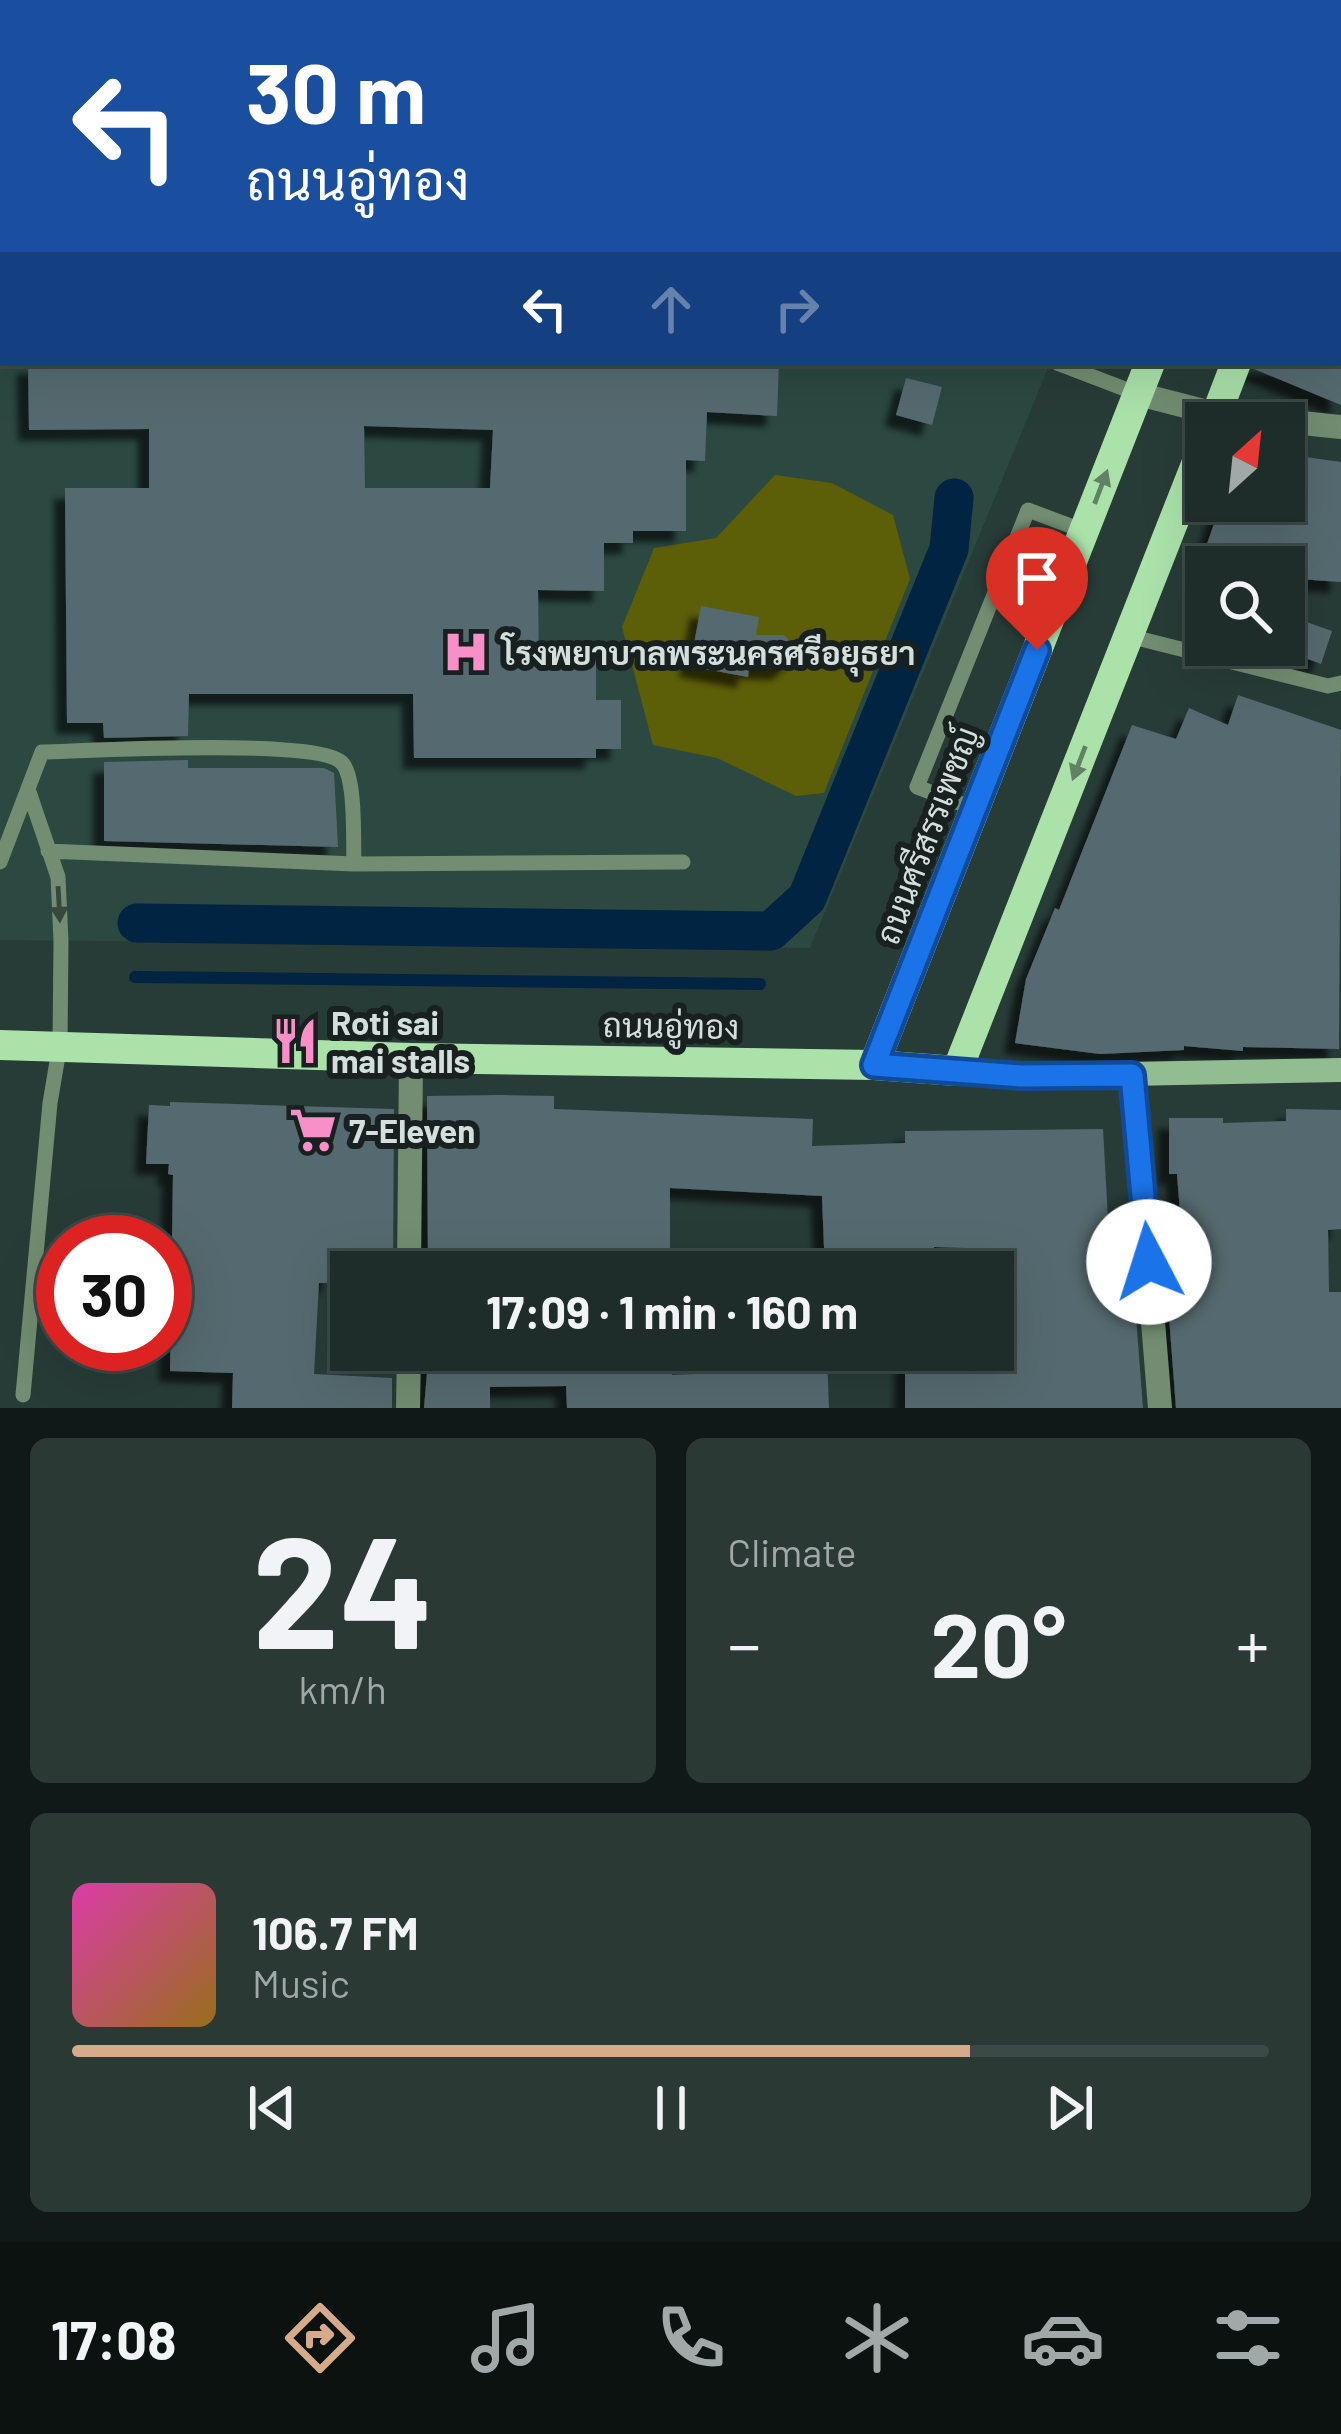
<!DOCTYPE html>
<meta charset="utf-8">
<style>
:root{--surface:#1e2d29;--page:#2b3935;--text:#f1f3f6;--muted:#a1a8a8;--line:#3c4946;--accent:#d6ab8b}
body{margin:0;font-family:Barlow,Sarabun,sans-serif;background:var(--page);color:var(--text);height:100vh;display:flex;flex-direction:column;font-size:45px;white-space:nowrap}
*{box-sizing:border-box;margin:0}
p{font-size:39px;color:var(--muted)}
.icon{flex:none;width:66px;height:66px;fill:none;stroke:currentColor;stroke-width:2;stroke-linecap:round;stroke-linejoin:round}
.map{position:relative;height:1408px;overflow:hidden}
.details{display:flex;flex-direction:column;gap:30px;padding:30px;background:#101917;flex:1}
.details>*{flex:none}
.guide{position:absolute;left:0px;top:0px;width:1341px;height:366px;box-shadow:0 12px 48px #0002,0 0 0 3px var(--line);background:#1a4fa0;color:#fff;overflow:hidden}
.needle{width:78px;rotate:27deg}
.tools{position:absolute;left:1185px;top:402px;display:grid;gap:24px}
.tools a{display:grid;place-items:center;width:120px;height:120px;border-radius:0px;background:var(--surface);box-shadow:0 12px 48px #0002,0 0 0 3px var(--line);font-size:60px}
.speed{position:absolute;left:36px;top:1215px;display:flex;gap:24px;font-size:60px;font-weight:700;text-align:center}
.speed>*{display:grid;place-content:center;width:156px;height:156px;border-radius:50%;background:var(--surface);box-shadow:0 12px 48px #0002,0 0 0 3px var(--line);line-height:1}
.speed .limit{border:18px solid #d22;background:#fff;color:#111}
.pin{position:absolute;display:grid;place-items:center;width:102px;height:102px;color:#fff;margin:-123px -51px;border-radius:50% 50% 50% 0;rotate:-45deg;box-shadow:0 0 12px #0007}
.pin .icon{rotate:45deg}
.me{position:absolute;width:132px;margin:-66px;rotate:355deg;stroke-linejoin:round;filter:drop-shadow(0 0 9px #0008)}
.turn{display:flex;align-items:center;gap:42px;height:252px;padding:0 48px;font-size:54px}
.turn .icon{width:156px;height:156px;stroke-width:2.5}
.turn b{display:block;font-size:84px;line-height:102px}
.lanes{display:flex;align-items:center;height:114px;padding:0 48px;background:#0003;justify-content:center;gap:60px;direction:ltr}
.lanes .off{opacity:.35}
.big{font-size:90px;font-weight:700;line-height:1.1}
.details .widget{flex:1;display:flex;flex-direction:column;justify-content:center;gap:18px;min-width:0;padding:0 42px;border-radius:18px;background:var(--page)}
.details .dial{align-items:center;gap:0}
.dial b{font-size:156px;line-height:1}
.song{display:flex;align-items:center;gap:36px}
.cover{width:144px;height:144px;border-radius:18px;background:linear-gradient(135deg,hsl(320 70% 55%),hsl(40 70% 35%))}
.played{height:12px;border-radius:6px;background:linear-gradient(90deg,var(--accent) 75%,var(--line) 75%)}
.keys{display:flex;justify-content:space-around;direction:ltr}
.heat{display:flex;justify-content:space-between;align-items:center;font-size:66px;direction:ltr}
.details .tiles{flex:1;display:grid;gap:30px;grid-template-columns:1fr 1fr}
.widget:last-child{grid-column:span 2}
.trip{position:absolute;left:330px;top:1251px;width:684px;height:120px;border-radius:0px;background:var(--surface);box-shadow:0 12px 48px #0002,0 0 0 3px var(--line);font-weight:700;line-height:120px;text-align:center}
.dock{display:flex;height:192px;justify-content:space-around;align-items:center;background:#0c1210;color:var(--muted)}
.dock .icon{width:84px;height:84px}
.dock .active{color:var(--accent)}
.dock b{font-size:54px;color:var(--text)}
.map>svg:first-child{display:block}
</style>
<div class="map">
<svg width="1341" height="1408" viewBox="0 0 1341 1408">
<defs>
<filter id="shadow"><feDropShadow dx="-11" dy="11" stdDeviation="3" flood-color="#0009"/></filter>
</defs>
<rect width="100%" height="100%" fill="#283c37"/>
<path fill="#2b4841" d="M0,0h1199l-1196,3v360h1047l-240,585 -810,-8z"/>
<path fill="#5d5e08" d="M775,475l57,8 61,32 17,64 -86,214 -28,3 -79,-38 -64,-13 -31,-118 32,-79 62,-10z"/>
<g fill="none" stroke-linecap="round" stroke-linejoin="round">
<path stroke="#002441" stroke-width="12" d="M135,977l625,7"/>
<path stroke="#002441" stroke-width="39" d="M137,923l634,8 36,-33 142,-349 5,-51"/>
</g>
<path fill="#546a6f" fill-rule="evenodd" filter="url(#shadow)" d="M28,363h751l-2,53 -70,-4 -2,49 -19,-1v71h-53v12h-29v48l-66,-1 1,71h57v39h25v49h-25v9h-182l-1,-64h-224l-1,42 -84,2 -1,-15h-36l-2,-235h84v-59l-120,1zM364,426l129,4 -3,58h-125z
M1255,363h86v42l-87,-36z
M906,378l36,9 -10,38 -36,-10z
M1284,454l57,8v120l-57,-4v-11h-54l-29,-6 21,-60h62z
M701,606l58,11 -3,18h28l12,13v9l-13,12 -34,-1 -1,9 -58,-11z
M1284,614l48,17 -11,33 -37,-14z
M1238,695l103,35 -2,319 -96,-2v4l-59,-5v4l-84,4 -85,-11 11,-64 29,-71 4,2 73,-185 44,14 13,-31 39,17z
M188,760v8h136l10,5 4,74 -234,-6v-79z
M499,1095l55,1v13l259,10 -1,27 93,-3v-12l198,-2 9,163 22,-1 9,117h-238v-58h88v-12h9l-5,-89 -63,-2 1,25h-110l-3,-76 -152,-8v74l-76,-2 1,12h-167l-1,-176z
M170,1102l224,7 -1,160 -60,-1 -1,15h-13l-5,91 78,4v30h-160l1,-35 -63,-2 3,-196 -5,-1 1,-10h-23l3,-59 21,1z
M1286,1109l55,1v119l-13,1 1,62h12v116h-165l-9,-118 19,-1 -9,-115h-8v-56h54v5l63,-2z
M429,1350h126v4l60,-2v6h57v17l98,-4v-14l57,-3 2,54h-262l-1,-22 -76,1v21h-66z"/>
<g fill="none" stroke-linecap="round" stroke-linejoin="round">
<path stroke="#728d71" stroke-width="15" d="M396,3l1,-3
M852,3v-3
M0,22h3
M1057,363l81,31
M1129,636l199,50 13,-3
M975,809l-58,-22 111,-277 56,21
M48,851l306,13 329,-2
M0,862l42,-110c45,-1 281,-15 301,12 13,17 10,76 11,100
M23,1395l27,-292 10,-59 1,-103 -3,-64 -29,-85"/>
<path stroke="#728d71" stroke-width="24" d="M1138,394l78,20 125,13
M1133,1075l27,333
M409,1272l2,-214
M408,1408l1,-58"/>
<path stroke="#92bd91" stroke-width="24" d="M957,1071l63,5 321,-6"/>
<path stroke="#aae2aa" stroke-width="30" d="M1291,3l1,-3
M1338,103l3,-7
M1213,423l23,-60
M0,1045l411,13 463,7 83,6 249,-632
M874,1065l276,-702"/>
</g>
<defs><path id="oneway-solid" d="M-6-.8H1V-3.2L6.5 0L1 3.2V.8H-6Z" transform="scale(3)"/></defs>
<g fill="#618264">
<use href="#oneway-solid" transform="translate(1101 487) rotate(-69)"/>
<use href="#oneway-solid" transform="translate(1079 763) rotate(111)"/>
</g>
<use fill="#38473c" href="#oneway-solid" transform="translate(59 904) rotate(87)"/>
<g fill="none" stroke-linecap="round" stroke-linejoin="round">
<defs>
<path id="route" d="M1037,650l-163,415 147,11 111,-1 17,187"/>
</defs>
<use href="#route" stroke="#114b97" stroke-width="30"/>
<use href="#route" stroke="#1a73e8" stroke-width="21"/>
</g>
<defs>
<symbol id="hospital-bare" viewBox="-9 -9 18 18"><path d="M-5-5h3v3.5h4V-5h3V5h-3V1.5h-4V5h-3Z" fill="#f98fc9" stroke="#18211f" stroke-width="2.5" paint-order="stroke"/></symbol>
<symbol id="restaurant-bare" viewBox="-9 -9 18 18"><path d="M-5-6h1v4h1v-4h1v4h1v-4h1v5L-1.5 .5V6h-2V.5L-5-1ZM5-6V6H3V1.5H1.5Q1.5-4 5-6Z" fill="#f98fc9" stroke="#18211f" stroke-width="2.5" paint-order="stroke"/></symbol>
<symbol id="supermarket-bare" viewBox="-9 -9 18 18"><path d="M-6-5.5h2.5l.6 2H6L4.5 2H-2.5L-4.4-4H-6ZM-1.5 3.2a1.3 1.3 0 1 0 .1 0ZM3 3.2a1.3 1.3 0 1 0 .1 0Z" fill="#f98fc9" stroke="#18211f" stroke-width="2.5" paint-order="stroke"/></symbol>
</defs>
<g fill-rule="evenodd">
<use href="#hospital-bare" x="433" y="619" width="66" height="66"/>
<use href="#restaurant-bare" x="262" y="1008" width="66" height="66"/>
<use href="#supermarket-bare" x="280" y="1097" width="66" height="66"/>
</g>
<g text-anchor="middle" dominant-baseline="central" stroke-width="12" stroke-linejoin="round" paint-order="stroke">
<g font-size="33" font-weight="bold" fill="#d3dfdc" stroke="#18211f" text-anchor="start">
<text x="502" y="652">โรงพยาบาลพระนครศรีอยุธยา</text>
<text x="331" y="1022">Roti sai<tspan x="331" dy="38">mai stalls</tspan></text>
<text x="349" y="1130">7-Eleven</text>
</g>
<g font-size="33" fill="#d3dfdc" stroke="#18211f">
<text transform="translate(926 835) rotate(-69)">ถนนศรีสรรเพชญ์</text>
<text transform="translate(671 1025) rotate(1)">ถนนอู่ทอง</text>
</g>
</g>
</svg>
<div class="tools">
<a><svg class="needle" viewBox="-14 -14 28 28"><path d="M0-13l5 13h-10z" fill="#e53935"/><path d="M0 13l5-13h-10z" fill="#a1a8a8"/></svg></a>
<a><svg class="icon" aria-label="search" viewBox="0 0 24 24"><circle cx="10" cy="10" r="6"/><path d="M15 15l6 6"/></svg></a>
</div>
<div class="speed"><div class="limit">30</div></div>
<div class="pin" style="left:1037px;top:650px;background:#d93025"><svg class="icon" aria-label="arrive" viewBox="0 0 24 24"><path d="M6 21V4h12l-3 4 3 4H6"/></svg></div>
<svg class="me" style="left:1149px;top:1262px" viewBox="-20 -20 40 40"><circle r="19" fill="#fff"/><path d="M0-13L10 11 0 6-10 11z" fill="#1a73e8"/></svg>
<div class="trip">17:09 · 1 min · 160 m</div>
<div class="guide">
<div class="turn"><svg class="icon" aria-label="left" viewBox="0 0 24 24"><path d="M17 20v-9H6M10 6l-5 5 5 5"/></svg><div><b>30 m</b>ถนนอู่ทอง</div></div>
<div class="lanes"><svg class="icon" aria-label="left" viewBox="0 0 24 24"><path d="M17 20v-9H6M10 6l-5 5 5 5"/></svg><svg class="icon off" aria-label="ahead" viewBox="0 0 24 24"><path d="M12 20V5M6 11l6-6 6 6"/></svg><svg class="icon off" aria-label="right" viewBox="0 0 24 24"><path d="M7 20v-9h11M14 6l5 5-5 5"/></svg></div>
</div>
</div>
<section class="details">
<div class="tiles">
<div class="widget dial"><b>24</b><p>km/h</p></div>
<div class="widget"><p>Climate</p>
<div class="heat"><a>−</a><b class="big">20°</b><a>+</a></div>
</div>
<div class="widget">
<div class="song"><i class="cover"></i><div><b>106.7 FM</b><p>Music</p></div></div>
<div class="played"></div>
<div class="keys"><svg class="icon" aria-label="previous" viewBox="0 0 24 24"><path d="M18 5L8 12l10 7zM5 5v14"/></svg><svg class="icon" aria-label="pause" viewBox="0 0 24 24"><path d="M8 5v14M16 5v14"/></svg><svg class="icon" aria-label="next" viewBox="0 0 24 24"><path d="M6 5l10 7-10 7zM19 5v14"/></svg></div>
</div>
</div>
</section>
<nav class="dock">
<b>17:08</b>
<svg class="icon active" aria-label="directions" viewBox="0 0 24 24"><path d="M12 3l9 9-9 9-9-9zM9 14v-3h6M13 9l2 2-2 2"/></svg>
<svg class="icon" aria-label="music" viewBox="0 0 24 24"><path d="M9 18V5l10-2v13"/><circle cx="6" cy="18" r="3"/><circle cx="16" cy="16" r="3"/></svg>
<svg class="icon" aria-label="phone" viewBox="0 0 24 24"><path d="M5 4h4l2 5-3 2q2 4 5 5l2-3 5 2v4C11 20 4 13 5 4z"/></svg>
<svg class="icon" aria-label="climate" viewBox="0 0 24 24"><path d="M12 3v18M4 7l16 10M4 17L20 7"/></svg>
<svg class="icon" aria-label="car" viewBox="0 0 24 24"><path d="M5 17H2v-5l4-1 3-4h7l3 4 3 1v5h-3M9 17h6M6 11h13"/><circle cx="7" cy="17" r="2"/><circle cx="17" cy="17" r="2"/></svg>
<svg class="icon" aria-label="filters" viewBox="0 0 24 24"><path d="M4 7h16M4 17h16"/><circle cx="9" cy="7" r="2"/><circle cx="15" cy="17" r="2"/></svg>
</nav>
